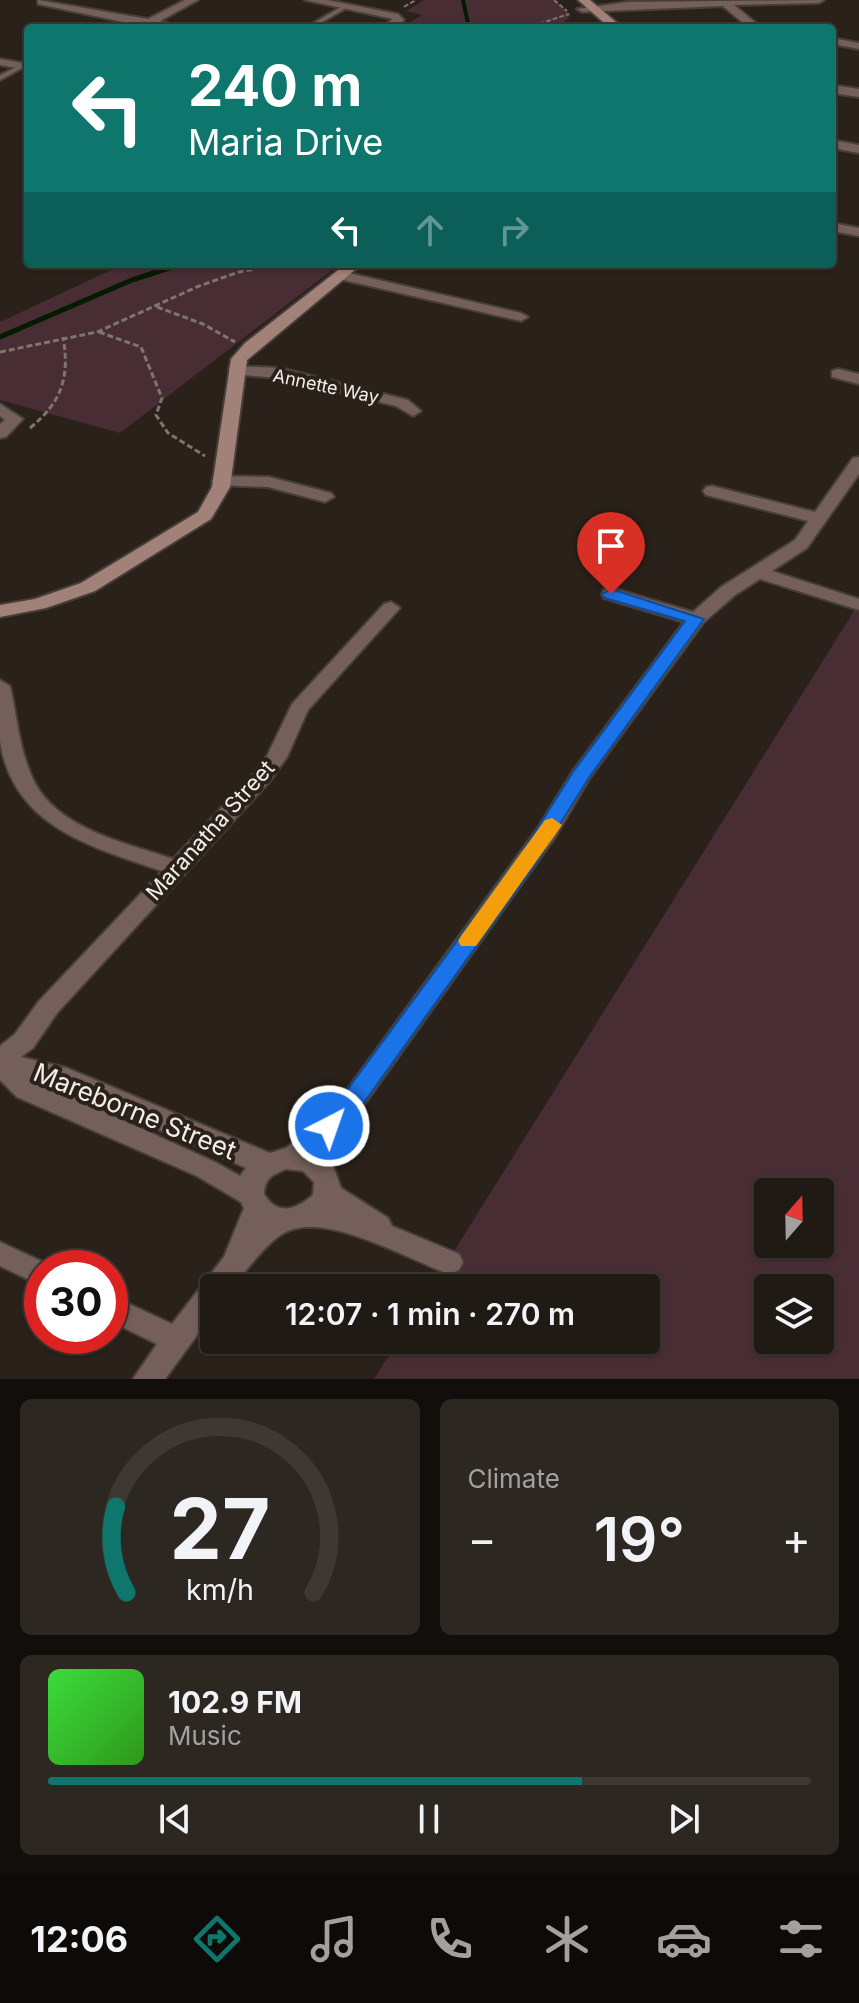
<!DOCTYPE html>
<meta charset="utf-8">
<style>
:root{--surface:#201a14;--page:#2d2722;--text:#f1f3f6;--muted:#a2a1a0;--line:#3d3834;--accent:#0f766e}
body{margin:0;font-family:Inter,sans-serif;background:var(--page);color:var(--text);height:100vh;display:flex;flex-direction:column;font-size:30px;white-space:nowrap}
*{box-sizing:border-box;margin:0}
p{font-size:26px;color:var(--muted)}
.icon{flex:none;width:44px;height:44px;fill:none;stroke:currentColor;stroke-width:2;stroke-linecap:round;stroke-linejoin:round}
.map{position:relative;height:1379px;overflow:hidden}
.panel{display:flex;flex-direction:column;gap:20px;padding:20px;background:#120e0b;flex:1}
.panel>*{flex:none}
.guide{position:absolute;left:24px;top:24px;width:812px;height:244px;border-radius:8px;box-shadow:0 2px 6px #0004,0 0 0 2px var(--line);background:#0f766e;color:#fff;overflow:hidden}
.needle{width:52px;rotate:20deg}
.buttons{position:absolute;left:754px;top:1178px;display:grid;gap:16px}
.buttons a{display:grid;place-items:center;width:80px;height:80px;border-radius:8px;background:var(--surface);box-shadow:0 2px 6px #0004,0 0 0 2px var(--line);font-size:40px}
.speed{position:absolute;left:24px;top:1250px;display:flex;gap:16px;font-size:40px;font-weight:700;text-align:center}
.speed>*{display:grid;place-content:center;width:104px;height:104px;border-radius:50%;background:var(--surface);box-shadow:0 2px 6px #0004,0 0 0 2px var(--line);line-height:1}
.speed .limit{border:12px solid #d22;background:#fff;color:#111}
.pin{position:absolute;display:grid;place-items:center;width:68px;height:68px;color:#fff;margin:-82px -34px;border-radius:50% 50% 50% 0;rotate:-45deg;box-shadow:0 0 8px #0007}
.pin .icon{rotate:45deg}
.me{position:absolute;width:88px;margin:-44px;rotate:41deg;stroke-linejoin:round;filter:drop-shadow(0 0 6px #0008)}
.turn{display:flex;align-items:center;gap:28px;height:168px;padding:0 32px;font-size:36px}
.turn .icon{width:104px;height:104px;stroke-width:2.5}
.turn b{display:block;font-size:56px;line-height:68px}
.lanes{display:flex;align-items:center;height:76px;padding:0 32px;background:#0003;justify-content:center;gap:40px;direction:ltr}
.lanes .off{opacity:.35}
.big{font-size:60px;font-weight:600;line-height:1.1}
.panel .widget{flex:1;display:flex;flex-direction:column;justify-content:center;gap:12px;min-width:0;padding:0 28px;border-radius:12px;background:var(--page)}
.panel .dial{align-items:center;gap:0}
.dial svg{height:208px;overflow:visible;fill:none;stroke:var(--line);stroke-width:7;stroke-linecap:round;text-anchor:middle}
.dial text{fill:var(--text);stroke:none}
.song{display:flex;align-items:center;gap:24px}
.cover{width:96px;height:96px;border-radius:12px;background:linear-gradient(135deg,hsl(120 70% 55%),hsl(110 70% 35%))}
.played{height:8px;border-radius:4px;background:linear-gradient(90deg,var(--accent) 70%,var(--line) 70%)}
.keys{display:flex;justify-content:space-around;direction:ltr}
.heat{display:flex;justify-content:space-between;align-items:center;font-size:44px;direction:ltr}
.panel .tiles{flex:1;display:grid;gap:20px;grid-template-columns:1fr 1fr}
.widget:last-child{grid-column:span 2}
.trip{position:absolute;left:200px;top:1274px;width:460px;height:80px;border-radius:8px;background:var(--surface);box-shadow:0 2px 6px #0004,0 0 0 2px var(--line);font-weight:600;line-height:80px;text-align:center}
.menu{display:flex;height:128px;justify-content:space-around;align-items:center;background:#0d0a08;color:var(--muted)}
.menu .icon{width:56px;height:56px}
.menu .on{color:var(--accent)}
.menu b{font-size:36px;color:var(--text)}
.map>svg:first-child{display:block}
</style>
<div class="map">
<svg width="859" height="1379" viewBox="0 0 859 1379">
<rect width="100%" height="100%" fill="#2a221a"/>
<path fill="#482d35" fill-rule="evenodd" d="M424,0h129l18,15 -13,13h-158l22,-13 -16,-4z
M124,264h216l-220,169 -120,-33v-78z
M859,603v776h-485l25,-39h247v-52h-215zM768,1192h52v52h-52zM768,1288h52v52h-52z"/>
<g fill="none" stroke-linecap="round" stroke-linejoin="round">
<path stroke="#051b00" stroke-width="4" d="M463,0l6,28"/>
<path stroke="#051b00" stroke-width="5" d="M0,337l132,-57 49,-16"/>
<defs>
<path id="lane" d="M346,4l3,2 -1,1 -36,21h-7z
M21,65l5,1 -26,14v-5z"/>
<path id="street" d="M38,0l110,19 37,-19h13l-38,21 24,7 -37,-1 -109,-23z
M305,0h22l71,14 6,6 -10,8h-13l12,-9z
M824,0l-5,3 -85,2 28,23h-13l-26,-22 -141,6 -5,-3 50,-7z
M832,38l27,5v6l-27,-5z
M0,59l28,5v6l-28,-5z
M832,85l27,4v8l-27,-4z
M832,140l27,5v8l-27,-5z
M832,223l27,5v8l-27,-5z
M340,271l181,42 7,4 -7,4 -186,-43 -2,-3z
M235,366l45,2 128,32 13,11 -8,5 -17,-10 -116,-28 -51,-4v-6z
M838,369l21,5v10l-27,-7v-6z
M0,404l23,15 -17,18 -6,1v-14l5,-4 -5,-4z
M859,457v17l-52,74 -35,23 87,28v11l-99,-31 -25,16 -32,28 -114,156 -34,58 -202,283 -20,46 8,22 47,30 4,8 67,28 4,8 -4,8 -10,4c-42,-15 -125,-64 -165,-41 -16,8 -41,41 -52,55h-18v24l-49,67h-32l24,-35 -47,-23v-26l62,29 52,-67 20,-49 -3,-6 -44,-26 -180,-79 -17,-17v-34l15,-12 24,-33 123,-130c-70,-24 -149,-44 -162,-130 0,-19 0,-41 0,-61l10,6c7,30 9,62 22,91 23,52 92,65 141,82l83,-88 11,-15 25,-52 92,-100 7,-2 9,6 -92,102 -21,47 -17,24 -213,232 -24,35 -12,9 46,11 203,85 16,-5 45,-36 207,-284 35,-57 111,-149 -80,-24 -2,-4 2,-4h14l75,22 28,-25 74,-47 13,-19 -102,-26 -3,-4 3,-4 6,-1 103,26 38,-54zM30,1078l23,5 193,85 -6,8 -25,-14zM286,1169l17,2 11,11 -1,13c-16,14 -35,22 -49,-1 1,-16 8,-19 22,-25z
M221,476l48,1 62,16 3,4 -9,5 -57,-15 -53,-2 -3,-4 3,-4z
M0,1242l52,24 1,2h-11v18l-42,-20z"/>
<path id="secondary" d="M578,0h12l33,28h-13z
M346,264h16l-115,96 -17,127 -19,32 -116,72 -49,17 -46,9v-12l35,-6 46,-16 117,-71 14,-25 19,-128 14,-16z"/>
</defs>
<use href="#lane" stroke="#463f37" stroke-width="4"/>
<use href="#street" stroke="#463f37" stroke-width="4"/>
<use href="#secondary" stroke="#463f37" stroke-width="4"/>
<path stroke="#7c766e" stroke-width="2" stroke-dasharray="5 2" stroke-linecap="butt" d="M554,0l13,11
M404,7l12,-7
M526,28l43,-14"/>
<path stroke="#7c766e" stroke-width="3" stroke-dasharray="6 3" stroke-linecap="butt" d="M157,307l46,17 32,18
M99,332l42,15 21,51 -6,17 12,18 37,23
M0,352l97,-20 102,-46 40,-14 42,-8
M30,428c32,-26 40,-51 33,-91"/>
<use href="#lane" fill="#745f5a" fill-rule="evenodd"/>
<use href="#street" fill="#745f5a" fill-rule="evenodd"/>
<use href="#secondary" fill="#a18178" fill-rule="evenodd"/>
</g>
<path fill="#1a73e8" stroke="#114b97" stroke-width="2" d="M611,589l93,30 -116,160 -52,84 -186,259 -12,11h-17l-4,-7 16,-17 189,-256 51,-81 112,-151 -80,-23 -3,-4z"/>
<path fill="#f59e0b" d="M552,818l10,7 -86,121h-15l-3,-5 3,-5 84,-116z"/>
<g text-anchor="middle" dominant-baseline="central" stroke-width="8" stroke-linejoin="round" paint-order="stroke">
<g font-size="18" fill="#f3eee8" stroke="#2a221a">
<text transform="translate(326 386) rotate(12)">Annette Way</text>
</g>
<g font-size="22" fill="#f3eee8" stroke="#2a221a">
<text transform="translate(210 830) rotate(-48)">Maranatha Street</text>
</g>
<g font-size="26" fill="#f3eee8" stroke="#2a221a">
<text transform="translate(135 1111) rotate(22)">Mareborne Street</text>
</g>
</g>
</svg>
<div class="buttons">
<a><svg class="needle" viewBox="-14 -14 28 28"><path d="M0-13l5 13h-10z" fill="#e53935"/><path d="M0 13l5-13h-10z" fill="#a2a1a0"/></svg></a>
<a><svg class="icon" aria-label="layers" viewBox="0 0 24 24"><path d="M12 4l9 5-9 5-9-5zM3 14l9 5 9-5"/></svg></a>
</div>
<div class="speed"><div class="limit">30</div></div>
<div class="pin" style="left:611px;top:594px;background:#d93025"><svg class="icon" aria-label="arrive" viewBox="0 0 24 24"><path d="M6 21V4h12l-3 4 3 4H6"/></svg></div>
<svg class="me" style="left:329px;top:1126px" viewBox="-20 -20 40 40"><circle r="17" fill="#1a73e8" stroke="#fff" stroke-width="3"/><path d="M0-11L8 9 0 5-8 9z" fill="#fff"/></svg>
<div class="trip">12:07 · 1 min · 270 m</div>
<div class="guide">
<div class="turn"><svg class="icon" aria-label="left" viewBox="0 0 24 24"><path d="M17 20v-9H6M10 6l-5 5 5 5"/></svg><div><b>240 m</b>Maria Drive</div></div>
<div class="lanes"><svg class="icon" aria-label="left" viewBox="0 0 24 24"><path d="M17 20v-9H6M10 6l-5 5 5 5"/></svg><svg class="icon off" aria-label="ahead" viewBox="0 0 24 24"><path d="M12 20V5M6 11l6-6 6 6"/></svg><svg class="icon off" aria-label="right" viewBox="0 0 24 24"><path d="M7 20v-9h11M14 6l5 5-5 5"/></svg></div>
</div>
</div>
<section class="panel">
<div class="tiles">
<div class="widget dial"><svg viewBox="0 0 100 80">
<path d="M14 69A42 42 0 1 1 86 69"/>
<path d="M14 69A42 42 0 0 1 10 36" stroke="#0f766e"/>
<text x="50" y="56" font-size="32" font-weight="700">27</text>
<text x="50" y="72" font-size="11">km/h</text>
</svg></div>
<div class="widget"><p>Climate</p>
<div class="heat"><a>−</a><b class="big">19°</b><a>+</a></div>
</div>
<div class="widget">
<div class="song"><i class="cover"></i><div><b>102.9 FM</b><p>Music</p></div></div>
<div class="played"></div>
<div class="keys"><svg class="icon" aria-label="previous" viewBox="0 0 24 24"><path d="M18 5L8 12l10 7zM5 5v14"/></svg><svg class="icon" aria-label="pause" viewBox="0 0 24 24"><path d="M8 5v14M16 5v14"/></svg><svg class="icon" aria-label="next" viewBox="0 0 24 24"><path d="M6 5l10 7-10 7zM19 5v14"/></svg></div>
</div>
</div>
</section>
<nav class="menu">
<b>12:06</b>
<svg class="icon on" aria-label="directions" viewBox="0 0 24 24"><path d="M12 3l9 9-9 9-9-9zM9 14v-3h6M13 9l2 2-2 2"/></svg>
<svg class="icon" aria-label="music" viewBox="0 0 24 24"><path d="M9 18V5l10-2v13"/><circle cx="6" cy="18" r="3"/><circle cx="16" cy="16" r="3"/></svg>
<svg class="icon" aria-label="phone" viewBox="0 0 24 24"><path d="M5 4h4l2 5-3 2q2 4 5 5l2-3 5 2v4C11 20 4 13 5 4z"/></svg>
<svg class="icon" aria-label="climate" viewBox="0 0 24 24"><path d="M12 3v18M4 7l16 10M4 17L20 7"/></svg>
<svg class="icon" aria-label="car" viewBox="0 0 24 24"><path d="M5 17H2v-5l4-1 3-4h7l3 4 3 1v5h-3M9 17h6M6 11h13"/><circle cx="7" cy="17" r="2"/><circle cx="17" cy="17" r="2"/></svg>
<svg class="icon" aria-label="filters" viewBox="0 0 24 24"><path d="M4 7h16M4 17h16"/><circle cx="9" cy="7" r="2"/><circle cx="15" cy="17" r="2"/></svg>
</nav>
